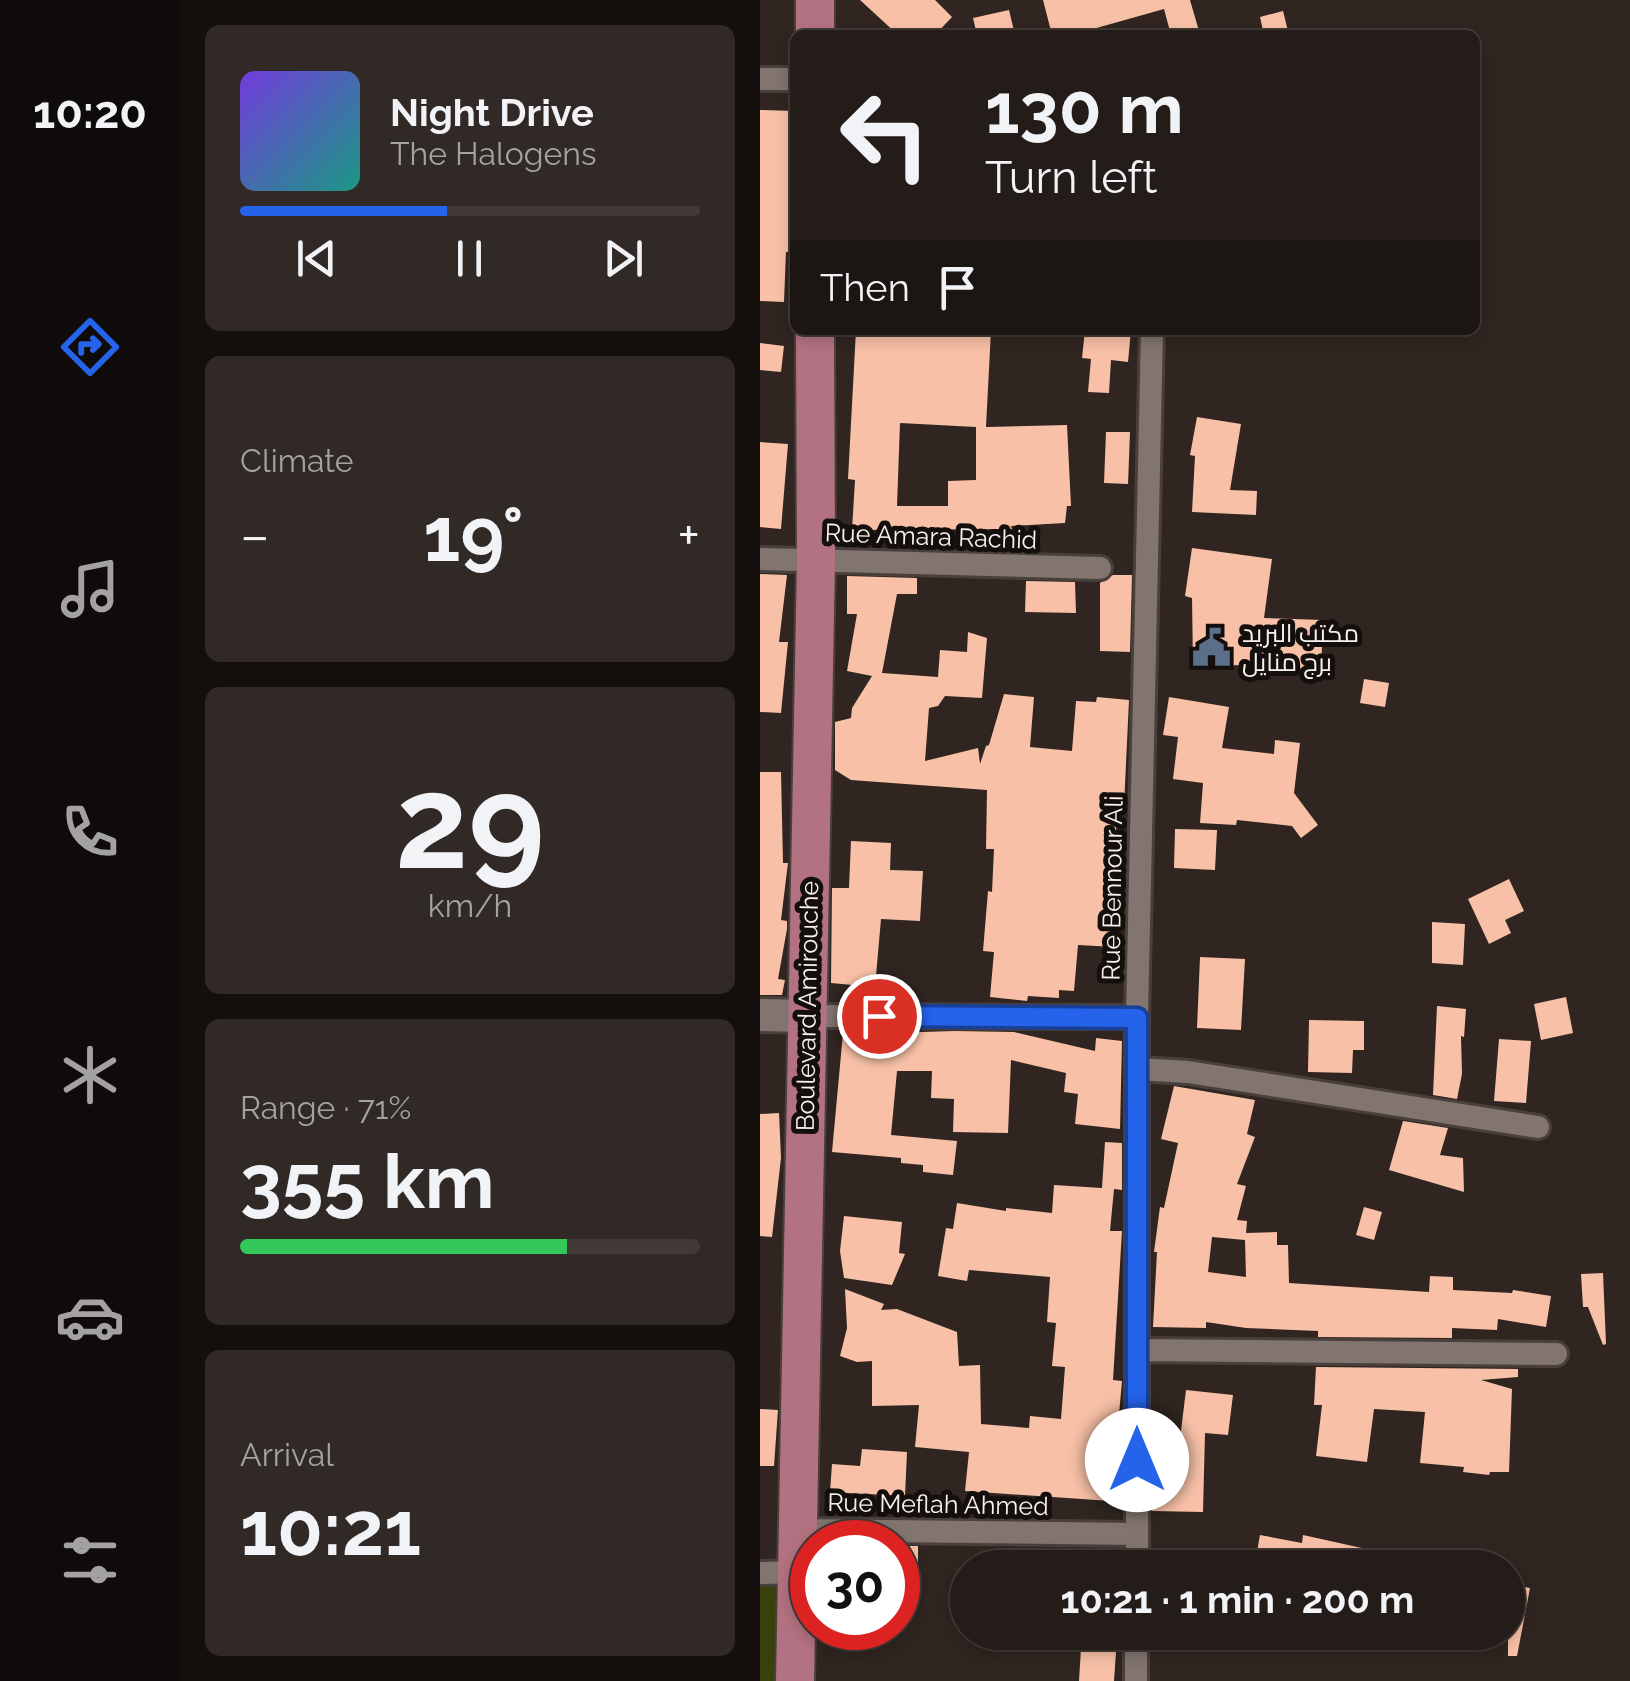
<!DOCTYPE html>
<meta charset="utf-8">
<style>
:root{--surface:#241c18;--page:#302925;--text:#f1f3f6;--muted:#a3a1a2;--line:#413a37;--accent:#2563eb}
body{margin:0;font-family:Raleway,Cairo,sans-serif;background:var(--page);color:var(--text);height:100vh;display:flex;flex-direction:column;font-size:38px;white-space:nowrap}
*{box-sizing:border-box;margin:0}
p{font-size:32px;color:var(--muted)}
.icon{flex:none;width:55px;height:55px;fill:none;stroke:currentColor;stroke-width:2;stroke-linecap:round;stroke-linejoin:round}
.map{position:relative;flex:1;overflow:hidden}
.sheet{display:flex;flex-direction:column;gap:25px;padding:25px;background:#140f0d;width:580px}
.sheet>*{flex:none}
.top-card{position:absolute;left:30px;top:30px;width:690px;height:305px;border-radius:15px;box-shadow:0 5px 15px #0003,0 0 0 2px var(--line);background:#241c18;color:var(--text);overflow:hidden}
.speed{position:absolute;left:30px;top:1520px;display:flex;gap:20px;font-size:50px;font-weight:700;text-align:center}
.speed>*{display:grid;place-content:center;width:130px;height:130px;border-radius:50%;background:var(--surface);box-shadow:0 5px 15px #0003,0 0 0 2px var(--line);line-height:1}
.speed .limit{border:15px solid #d22;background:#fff;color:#111}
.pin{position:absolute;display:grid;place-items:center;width:85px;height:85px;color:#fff;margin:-42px;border:5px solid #fff;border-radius:50%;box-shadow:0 2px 10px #0007}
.me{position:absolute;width:110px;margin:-55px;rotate:0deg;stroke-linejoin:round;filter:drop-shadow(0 0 8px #0008)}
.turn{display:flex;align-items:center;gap:35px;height:210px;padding:0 30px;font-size:45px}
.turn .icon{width:130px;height:130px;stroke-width:2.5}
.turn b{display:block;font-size:70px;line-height:85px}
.then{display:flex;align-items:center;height:95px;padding:0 30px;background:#0003;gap:20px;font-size:38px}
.big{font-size:75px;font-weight:700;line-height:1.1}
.sheet .card{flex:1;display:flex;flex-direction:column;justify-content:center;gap:15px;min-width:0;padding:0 35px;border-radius:15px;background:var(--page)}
.sheet .dial{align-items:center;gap:0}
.dial b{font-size:130px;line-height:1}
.song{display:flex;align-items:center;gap:30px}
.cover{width:120px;height:120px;border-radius:15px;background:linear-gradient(135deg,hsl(260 70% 55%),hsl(170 70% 35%))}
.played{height:10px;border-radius:5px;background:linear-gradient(90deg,var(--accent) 45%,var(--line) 45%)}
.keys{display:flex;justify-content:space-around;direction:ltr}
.heat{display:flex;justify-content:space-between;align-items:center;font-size:55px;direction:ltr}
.charge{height:15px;border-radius:8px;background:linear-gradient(90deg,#34c759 71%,var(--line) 0)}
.trip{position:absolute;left:190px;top:1550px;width:575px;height:100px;border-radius:50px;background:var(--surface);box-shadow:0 5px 15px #0003,0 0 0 2px var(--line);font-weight:700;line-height:100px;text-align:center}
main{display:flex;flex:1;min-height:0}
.menu{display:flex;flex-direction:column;width:180px;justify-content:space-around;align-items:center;background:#0e0b0a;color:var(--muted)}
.menu .icon{width:70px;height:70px}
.menu .active{color:var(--accent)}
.menu b{font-size:45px;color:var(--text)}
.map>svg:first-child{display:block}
</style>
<main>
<nav class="menu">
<b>10:20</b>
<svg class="icon active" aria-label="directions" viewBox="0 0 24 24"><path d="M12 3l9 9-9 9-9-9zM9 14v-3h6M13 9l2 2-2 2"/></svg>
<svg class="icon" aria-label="music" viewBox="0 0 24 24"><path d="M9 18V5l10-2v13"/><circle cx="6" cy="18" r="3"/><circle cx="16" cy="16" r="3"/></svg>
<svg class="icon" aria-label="phone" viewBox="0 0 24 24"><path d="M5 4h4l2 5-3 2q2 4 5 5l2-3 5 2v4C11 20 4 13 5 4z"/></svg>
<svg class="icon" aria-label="climate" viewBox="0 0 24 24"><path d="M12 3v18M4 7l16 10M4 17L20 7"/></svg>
<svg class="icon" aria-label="car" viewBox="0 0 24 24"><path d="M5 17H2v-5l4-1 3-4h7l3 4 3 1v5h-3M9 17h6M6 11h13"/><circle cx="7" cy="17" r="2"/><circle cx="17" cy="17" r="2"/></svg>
<svg class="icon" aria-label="filters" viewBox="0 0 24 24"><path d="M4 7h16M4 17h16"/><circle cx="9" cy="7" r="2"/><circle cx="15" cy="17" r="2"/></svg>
</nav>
<section class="sheet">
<div class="card">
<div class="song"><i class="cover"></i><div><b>Night Drive</b><p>The Halogens</p></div></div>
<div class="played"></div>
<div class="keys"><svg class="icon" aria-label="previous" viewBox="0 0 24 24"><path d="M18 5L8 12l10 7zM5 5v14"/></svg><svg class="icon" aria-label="pause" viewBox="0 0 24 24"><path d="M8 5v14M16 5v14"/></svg><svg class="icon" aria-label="next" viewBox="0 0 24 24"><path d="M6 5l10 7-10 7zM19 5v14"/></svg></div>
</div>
<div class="card"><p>Climate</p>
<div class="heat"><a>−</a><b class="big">19°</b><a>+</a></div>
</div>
<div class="card dial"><b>29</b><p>km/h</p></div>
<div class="card"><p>Range · 71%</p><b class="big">355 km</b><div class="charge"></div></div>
<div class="card"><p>Arrival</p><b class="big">10:21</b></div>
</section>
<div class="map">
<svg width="870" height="1681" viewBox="0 0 870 1681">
<rect width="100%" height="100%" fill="#302520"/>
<path fill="#38400b" d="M0,1577h37l-1,104h-36z"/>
<path fill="#f8c1a7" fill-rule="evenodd" d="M100,0h75l17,17 -17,18h-37z
M283,0h147l9,31 -28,4 -7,-26 -71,20 1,6h-42z
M249,10l6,25h-38l-4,-17z
M523,11l6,24h-25l-4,-18z
M0,110l35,1v141h-9l-2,50 -24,-1z
M96,330h135l-5,97 81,-2 4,81h-4l-2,17 -54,3 1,3 -160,1 3,-50 -7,-1zM140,423l76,4v53l-28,1v25h-51z
M325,330h46l-3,32 -17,-2 -2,33 -21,-1 3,-33 -9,-1z
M0,343l24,3 -3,26 -21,-2z
M437,417l44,7 -11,66 27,1 -1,24 -64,-3 3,-56 -5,-1z
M346,432h24l-2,52 -24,-1z
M0,442l28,2 -7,85 -21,-2z
M432,548l80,11 -8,59 59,2 -2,50 -71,-5 -57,1 -1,-68 -7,-2z
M0,574l27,1 -8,67h9l-7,71 -21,-1z
M353,575h19l-2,77 -30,-1v-68z
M87,576l70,2v16h-20l-15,79 56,4 2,-27 27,2 1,-20 19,6 -5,60 -37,-2 -7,10 -9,2 -4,53 53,-13 2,16 6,-18 3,-1 15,-51 30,3 -4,50 42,4 4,-50 20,1 1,-5 32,3 -5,106 -9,1 2,39 -3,39h4l-3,62 -37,-2 -4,46 -15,-1v8l-31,-2 -1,5 -37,-4 4,-45 -11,-1 5,-60 4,1 2,-43h-8l1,-59 -136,-10 -16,-10v-48l16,-4 1,-10 20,-32 -25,-5 10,-57h-10z
M266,581l49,1 1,31 -51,-1z
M604,679l25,4 -4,24 -25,-4z
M409,697l60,10 -7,41 52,6 1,-14 25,3 -6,50 24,32 -17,13 -9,-12 -55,-6 -1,5 -36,-2 3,-40 -30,-4 5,-42 -15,-2z
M0,772h21l2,91h5l-7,57 6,1v8l-9,50 7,1 -3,15h-22z
M415,829l42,1 -2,40 -41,-2z
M91,841l40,2 -1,27 33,1 -3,50 -39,-2 -6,68 -44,-4 1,-95h17z
M749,879l15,32 -19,9 6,13 -22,11 -21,-45z
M672,922l33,2 -2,41 -31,-2z
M440,957l45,2 -4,71 -44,-2z
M806,997l7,36 -32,7 -7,-36z
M677,1006l29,3 -2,28 -3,-1 1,38 -5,25 -24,-4z
M549,1020l55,1v29h-11l-1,23 -44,-1z
M194,1031l60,1 81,19 1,-13 26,3 -2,88 -45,-5 3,-30 -14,-2 2,-19 -55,-13 -3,73 -55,-1 1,-33 -23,-1 1,-27h-35l-6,64 66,6 -4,34 -30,-3v-7l-22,-2v-5l-69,-6 11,-119 48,5v-5z
M739,1039l32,2 -5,62 -32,-2z
M414,1086l81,14 -8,34 8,3 -18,47 9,2 -9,34 10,1 -1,12 31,-1v13h11l1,38 140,9 1,-16 23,1v13l59,3 1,-3 38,6 -5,31 -48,-8 -1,11 -45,-2v10l-134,-1v-6l-72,-3 -40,-6v6l-53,-1 4,-75h-3l6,-45 4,1 14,-65 -17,-4zM452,1237l33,3 1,37 -38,-5z
M19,1113l2,45 -9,79 -12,-1v-122z
M643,1121l45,7 -8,27 23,3 1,34 -75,-22z
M345,1142l17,1v47l-8,-1 -4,42h12l-9,149 9,1 -4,44h-3l-4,76 -146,-10 4,-39 -54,-5 4,-42 -47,1v-45l-15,1 -17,-6 7,-28 -2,-39 39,15 -3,6 16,-1 60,23 2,34 21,-1 1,59 48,4 1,-12 31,3 4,-52 -13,-1 4,-43 -9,-1 3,-45 -81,-7 -2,11 -29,-5 8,-48 7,1 4,-26 49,8v-3l46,5 2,-28 48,3z
M604,1207l18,5 -8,28 -18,-5z
M84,1216l58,6 -3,31 6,1 -13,31 -48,-7 -4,-27z
M843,1273l3,71 -3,1 -15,-38h-5l-2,-33z
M556,1367l202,2v8l-37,3 31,9 -3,83h-19l-1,3 -26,-3 1,-5 -44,-4 5,-51 -51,-3 -7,53 -51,-6 6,-51h-8z
M426,1390l47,5 -5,40 -23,-2 -2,79 -51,-1v-57l26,1z
M0,1409l18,1 -4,56h-14z
M102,1449l45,3 -2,44 -75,-4 2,-28 28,2z
M500,1535l42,8 1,-8 104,23 -1,10h-152z
M138,1546h20v36h-20z
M309,1548l48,1 -3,19h-48z
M748,1584l22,4 -13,68h-9z
M327,1632h26l-1,19 4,1 -2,29h-35l2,-33 5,1z"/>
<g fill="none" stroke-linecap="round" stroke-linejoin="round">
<defs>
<path id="minor" d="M0,79h35
M0,559l340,9
M45,1016l332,1
M378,1069l50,3 350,55
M378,1350l418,4
M38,1530l339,4
M377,1568v-551l15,-687
M0,1573l37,-1
M376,1681v-49"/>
<path id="secondary" d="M0,1015l45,1"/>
<path id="primary" d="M55,35v-35
M35,1681l21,-1121 -1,-230"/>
</defs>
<use href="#minor" stroke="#49403c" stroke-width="28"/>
<use href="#secondary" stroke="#49403c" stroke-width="38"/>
<use href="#primary" stroke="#49403c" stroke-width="42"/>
<use href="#minor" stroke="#82746e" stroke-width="22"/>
<use href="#secondary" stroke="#82746e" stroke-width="32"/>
<use href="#primary" stroke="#b37281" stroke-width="38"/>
</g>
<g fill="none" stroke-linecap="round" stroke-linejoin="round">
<defs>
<path id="route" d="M119,1016l258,2v442"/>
</defs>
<use href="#route" stroke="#184099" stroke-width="25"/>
<use href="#route" stroke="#2563eb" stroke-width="18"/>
</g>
<defs>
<symbol id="civic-bare" viewBox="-9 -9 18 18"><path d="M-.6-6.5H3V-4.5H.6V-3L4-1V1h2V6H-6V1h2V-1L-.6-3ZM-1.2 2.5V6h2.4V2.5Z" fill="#5c6f8a" stroke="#140f0d" stroke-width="2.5" paint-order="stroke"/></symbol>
</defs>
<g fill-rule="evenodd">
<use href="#civic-bare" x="424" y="620" width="55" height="55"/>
</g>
<g text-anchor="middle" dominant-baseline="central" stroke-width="10" stroke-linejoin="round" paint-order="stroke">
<g font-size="25" fill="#f7f0ec" stroke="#140f0d">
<text transform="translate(171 536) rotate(2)">Rue Amara Rachid</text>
<text transform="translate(352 888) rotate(-89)">Rue Bennour Ali</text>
<text transform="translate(47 1006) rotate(-89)">Boulevard Amirouche</text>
<text transform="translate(178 1504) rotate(1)">Rue Meflah Ahmed</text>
</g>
<g font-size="25" fill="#f7f0ec" stroke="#140f0d" text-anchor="start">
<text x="482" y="633">مكتب البريد<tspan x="482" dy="29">برج منايل</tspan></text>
</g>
</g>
</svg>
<div class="speed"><div class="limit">30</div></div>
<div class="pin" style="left:119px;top:1016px;background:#d93025"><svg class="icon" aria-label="arrive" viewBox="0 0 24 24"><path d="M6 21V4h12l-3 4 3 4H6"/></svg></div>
<svg class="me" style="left:377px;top:1460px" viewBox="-20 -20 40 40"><circle r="19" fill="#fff"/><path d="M0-13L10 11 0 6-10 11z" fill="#2563eb"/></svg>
<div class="trip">10:21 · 1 min · 200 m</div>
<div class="top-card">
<div class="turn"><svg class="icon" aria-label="left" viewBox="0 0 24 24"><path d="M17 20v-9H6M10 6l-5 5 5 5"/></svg><div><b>130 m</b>Turn left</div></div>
<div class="then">Then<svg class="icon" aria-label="arrive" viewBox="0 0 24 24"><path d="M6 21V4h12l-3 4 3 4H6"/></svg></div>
</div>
</div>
</main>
